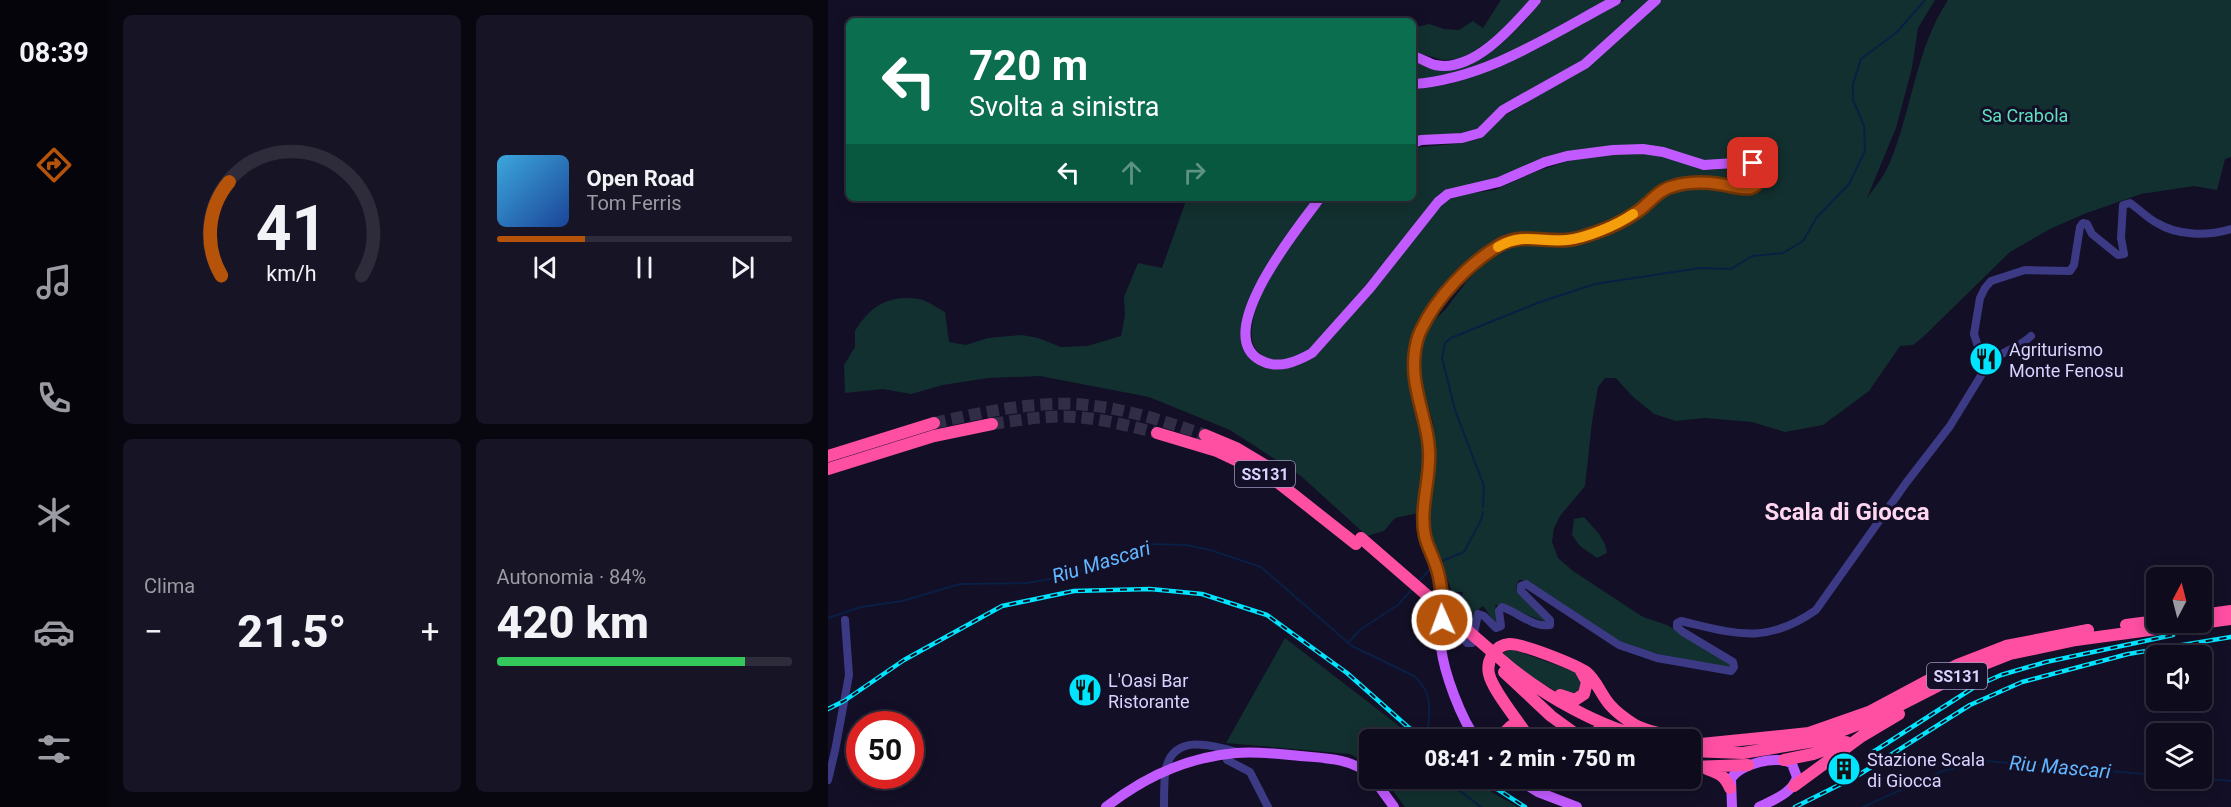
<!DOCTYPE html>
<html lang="it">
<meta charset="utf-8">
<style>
:root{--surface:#0e0b1c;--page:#171425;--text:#f1f3f6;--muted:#9b9ba3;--line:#2e2b3b;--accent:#b45309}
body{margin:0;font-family:Roboto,sans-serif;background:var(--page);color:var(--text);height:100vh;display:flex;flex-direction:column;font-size:22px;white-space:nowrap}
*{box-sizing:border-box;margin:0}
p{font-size:20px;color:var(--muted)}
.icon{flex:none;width:33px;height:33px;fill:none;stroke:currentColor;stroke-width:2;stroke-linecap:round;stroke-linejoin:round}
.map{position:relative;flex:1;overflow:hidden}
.drawer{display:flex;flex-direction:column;gap:15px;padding:15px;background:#08060f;width:720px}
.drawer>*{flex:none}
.top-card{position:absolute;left:18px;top:18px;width:570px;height:183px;border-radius:9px;box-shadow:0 3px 15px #0003,0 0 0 2px var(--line);background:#0b6e4f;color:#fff;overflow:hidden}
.needle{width:39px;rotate:7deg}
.controls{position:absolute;left:1318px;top:567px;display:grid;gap:12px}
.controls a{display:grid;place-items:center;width:66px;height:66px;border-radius:9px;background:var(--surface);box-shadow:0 3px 15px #0003,0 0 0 2px var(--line);font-size:30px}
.speed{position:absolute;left:18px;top:711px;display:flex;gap:12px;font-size:30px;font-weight:700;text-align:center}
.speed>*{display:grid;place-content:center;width:78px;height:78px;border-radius:50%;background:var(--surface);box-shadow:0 3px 15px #0003,0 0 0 2px var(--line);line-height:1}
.speed .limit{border:9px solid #d22;background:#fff;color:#111}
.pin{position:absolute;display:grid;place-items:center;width:51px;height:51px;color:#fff;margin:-26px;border-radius:12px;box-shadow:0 3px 9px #0006}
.me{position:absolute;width:66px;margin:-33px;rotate:358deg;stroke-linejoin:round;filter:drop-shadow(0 0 4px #0008)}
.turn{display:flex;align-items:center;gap:21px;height:126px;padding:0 24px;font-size:27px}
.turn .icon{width:78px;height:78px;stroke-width:2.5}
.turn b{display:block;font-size:42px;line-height:51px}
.lanes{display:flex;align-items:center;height:57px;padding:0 24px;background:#0003;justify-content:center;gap:30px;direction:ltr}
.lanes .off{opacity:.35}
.big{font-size:45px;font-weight:800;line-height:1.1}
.drawer .widget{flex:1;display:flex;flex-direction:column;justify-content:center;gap:9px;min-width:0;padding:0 21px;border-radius:9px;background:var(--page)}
.drawer .dial{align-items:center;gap:0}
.dial svg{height:156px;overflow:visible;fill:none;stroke:var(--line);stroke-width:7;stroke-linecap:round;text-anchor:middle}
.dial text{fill:var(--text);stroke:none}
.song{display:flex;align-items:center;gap:18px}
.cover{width:72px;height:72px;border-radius:9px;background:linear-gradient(135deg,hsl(200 70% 55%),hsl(220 70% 35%))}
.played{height:6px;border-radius:3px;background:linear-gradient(90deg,var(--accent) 30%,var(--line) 30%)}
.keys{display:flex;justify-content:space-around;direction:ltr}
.heat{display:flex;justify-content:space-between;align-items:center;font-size:33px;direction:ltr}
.charge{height:9px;border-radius:4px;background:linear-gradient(90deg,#34c759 84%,var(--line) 0)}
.drawer .tiles{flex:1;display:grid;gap:15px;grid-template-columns:repeat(2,1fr)}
.trip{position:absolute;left:531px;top:729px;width:342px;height:60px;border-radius:9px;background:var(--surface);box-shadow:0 3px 15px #0003,0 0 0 2px var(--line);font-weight:800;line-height:60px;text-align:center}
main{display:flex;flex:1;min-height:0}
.tabs{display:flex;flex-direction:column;width:108px;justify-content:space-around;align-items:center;background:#06040b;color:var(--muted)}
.tabs .icon{width:42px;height:42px}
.tabs .selected{color:var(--accent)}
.tabs b{font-size:27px;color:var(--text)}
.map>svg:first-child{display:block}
</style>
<main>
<nav class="tabs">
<b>08:39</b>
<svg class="icon selected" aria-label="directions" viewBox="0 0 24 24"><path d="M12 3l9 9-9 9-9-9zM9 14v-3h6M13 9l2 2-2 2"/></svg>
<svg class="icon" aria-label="music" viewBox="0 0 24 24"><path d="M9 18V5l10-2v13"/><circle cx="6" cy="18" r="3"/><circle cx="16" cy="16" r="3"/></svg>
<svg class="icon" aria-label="phone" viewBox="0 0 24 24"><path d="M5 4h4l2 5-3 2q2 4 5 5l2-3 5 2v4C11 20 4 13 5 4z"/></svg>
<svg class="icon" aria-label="climate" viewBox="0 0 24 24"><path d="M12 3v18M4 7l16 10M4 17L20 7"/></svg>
<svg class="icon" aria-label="car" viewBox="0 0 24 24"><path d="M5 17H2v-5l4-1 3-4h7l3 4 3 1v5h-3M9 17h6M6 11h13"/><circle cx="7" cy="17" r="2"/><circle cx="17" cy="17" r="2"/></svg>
<svg class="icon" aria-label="filters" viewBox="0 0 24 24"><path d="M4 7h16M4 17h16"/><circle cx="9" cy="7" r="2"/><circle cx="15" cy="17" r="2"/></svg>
</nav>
<section class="drawer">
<div class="tiles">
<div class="widget dial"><svg viewBox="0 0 100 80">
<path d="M14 69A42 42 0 1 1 86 69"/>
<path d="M14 69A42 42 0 0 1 18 21" stroke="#b45309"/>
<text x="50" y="56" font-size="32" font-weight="700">41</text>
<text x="50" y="72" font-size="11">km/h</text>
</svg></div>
<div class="widget">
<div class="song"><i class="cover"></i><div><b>Open Road</b><p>Tom Ferris</p></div></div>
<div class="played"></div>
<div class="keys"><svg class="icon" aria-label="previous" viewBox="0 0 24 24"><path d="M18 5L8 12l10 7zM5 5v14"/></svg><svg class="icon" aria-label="pause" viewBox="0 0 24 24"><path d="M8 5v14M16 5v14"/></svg><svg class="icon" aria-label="next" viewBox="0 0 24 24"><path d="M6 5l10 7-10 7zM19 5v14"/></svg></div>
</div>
<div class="widget"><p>Clima</p>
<div class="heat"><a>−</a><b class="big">21.5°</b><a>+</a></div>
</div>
<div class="widget"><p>Autonomia · 84%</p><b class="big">420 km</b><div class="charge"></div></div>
</div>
</section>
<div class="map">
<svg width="1403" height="807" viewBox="0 0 1403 807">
<rect width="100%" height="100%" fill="#130f26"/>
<path fill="#12302f" d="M673,0h31l-28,32 -33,21 -13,6 -14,1 -31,-8 2,-13 -2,-11 16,-4 15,5 15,1 14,-9 10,7z
M714,0h67l-65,36 -65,30 -29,11 -37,2v-18l17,6 65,-18 25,-23z
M797,0h27l-69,62 -88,50 -17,18 -7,3 -58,7v-50l37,-6 91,-37z
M833,0h274l-17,28 -6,40 -16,60 -29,70c8,-11 18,-23 23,-36 22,-52 26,-114 58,-162h283v157l-6,2 -8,31 -23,-4 -53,8 -57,20 -34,15 -40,23 -87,85 -10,8 -13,1 -31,45 -46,34 -38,7 -33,-10 -47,-4 -29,3 -22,-7 -23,-19 -15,-17h-11l-7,9 -6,35 -7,64 -25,30 -6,12 -2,14 6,16 15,13 70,46 24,8 58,35 4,3 1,3 -3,2 -88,-18 -24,-10 -91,-60h-5l-3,7 33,36 -48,-18h-6l4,12 -2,8 -14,-19 -8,6 -2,5 -13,-16 3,-9h-11l-22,-61 4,-77 -1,-31 -13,-46 3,-36 9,-19 13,-12 22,-29 14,-14 30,-22 14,-4 47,4 59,-21 28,-25 12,-8 8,-3h35l36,5 8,-1 6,-5 3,-6v-9l-3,-8 -8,-6 -10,-2 -35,5 -102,-15 -114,34 -47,9 -10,6 -31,42 -98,114c-10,7 -27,12 -39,8 -58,-19 37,-138 57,-161h86v-50l50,-5 15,-4 23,-21 82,-49z
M795,152l31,1 43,15 15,2 35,-4 6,4 -4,8 -7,3 -23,-3 -51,4 -17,10 -23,20 -18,11 -46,13 -44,-2 -18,7 -26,18 -62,82 10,104 -6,68 -23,5 -11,13 -17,5 -66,-60 -71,-46 -81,-33 -109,-21 -52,2 -45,7 -32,9 -28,-5 -38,4 -1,-28 11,-18v-16c15,-25 34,-37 64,-32 8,1 18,9 26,13l4,30 17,3 22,-7 34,-3 16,3 23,9 26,-1 34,-10 4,-21 -1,-18 14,-34 24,5 25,-70h129l-35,46 -37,97 32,28 17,-2 15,-7 136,-159 15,-6 36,-5 40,-18 36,-12z
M756,517l15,17 6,10 2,9 -10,5 -17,-12 -8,-11 2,-16z
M457,638l131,101 -46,1 -1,25 -19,-11 -124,-11z
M683,649l68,24 4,13 -6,10 -18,-3 -38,-22 -18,-18z
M556,779h85l49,28h-113z"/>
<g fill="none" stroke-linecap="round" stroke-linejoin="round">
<path stroke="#0a1f44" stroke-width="2" d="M655,507l1,-21 -29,-76 -13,-52 3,-15 6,-5 89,-36 55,-18 105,-16 31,1 21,-13 31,-3 20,-12 14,-24 32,-33 16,-33 -1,-25 -11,-26v-16l8,-25 36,-27 28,-32
M614,561l22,-9 17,-32 2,-8
M591,581l14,-15
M0,618l33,-11 41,-6 58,-17 67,-1 23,-4 35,-9 27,-14 38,-12 36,1 24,5 51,17 91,79 62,30c21,19 15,37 13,64
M520,643l13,-14 37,-24 15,-17
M615,778l38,29
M1370,778l33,3
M1035,807l80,-36 43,-10 171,14"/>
<path stroke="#312d47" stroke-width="12" stroke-dasharray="12 6" stroke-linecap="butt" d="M106,423c46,-10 94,-21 141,-19 45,3 87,16 130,31
M164,424c27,-4 56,-9 83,-7 28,2 55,9 82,16"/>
<path stroke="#3d3a85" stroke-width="8" d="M1203,336c-14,14 -36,16 -46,33l-11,-35 6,-36 5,-10 6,-7 34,-11 45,1 4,-6 6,-38 3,-4 4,1 5,10 26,21 6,-1 -3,-16 2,-33 7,-2c9,6 17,15 27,20 21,13 50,13 74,6
M614,599l16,-1 6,41 3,4h5l6,-29 6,2 12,12 5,-2 -2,-15 3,-4c15,5 32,21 48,18v-5l-29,-29v-5l5,-2 93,61 38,13 74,13 3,-4 -1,-5 -50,-30 -6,-5v-4l4,-2c55,13 85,24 135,-11l90,-127 44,-57 35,-57
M397,754l2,6 23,12 18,35
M0,780l7,-29 14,-76 -4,-55
M336,807c0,-11 0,-22 1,-33 5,-41 45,-30 72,-22"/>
<path stroke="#c25bff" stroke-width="10" d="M585,56c8,2 15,7 22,9 39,8 79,-40 101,-65
M585,84c74,-5 139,-50 203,-84
M585,143l8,-3 41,-2 18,-5 23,-23 82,-46 71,-64
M492,198c-20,27 -109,135 -60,162 18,10 36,2 52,-7l58,-65 68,-86 10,-8 51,-12 46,-20 22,-6 46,-6 30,-1 20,3 41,13 46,-3 5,2 5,7 -2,12 -8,5c-11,0 -21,-3 -32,-4 -13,-2 -31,-2 -45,2 -17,4 -29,21 -44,31 -16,10 -36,15 -54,21 -25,8 -42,-7 -71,6 -30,13 -71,57 -84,87 -6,14 -7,34 -5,49 3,21 12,41 14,62 2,31 -11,64 -4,95 3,14 12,27 15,42 4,23 -1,46 1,68 3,26 20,72 36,93
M545,778l21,29
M687,778l23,14 39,15
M278,807c37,-29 82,-50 130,-54 21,-2 43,1 64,3 24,2 51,2 70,19
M904,807l-1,-28c8,-15 47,-25 61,-15l5,13c-4,16 -24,23 -38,30"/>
<path stroke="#ff4fa3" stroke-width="12" d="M329,433l60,18 53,25 86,68
M377,435l31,13 42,25
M0,456l106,-33
M0,469l106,-33 58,-12
M1374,615l29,-4
M1298,625l31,-4
M677,663c38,32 95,65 144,75
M676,672l47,44 33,24
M732,695l15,5 9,-6 3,-12 -6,-11
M771,729l27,11
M646,735c16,7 25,4 37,-9
M702,740c-10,-18 -37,-48 -41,-66 -3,-13 6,-29 20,-30 13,-1 67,21 77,28 11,9 15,23 24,33 7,8 17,15 25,20 17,9 35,9 53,15
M873,744l108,-11 60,-21 88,-47 49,-19 82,-16
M862,751l53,2 72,-12 60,-23 92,-47 43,-17 66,-14 155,-21
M956,760l29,-6 33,-12
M862,767l58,-2
M879,769c12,4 18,7 23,19
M696,785l5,-7
M966,786l68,-50 37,-22"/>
<defs>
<path id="rail" d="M0,709l16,-8 60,-41 98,-54 72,-15 76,-2 52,5 65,21 80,58 61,54 17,13
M1042,754l106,-68 25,-11 45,-13 127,-27
M652,778l45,29
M967,807l62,-31 113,-71 52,-23 106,-28 103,-17"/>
</defs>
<use href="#rail" stroke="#00e5ff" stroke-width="4.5"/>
<use href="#rail" stroke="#130f26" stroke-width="2" stroke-dasharray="7" stroke-linecap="butt"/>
<path stroke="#ff4fa3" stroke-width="12" d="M533,538l144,125"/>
</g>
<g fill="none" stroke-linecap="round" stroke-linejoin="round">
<defs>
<path id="route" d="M614,620c0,-19 0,-37 -6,-54 -3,-10 -9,-20 -11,-30 -6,-28 6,-57 4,-86 -1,-24 -11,-46 -14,-71 -2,-15 -1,-35 6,-49 15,-32 48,-67 79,-85 23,-12 43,-3 67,-5 13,-1 30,-8 43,-13 11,-5 22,-11 31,-18 11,-9 19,-20 33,-23 14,-4 31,-4 45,-2 9,1 23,6 32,4 12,-4 11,-18 2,-25"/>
</defs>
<use href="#route" stroke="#753606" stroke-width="15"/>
<use href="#route" stroke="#b45309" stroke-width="10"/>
<path stroke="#f59e0b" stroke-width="10" d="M670,247c26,-15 43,-4 69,-7 20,-2 50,-15 66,-26"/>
</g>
<defs>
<symbol id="restaurant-disc" viewBox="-11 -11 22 22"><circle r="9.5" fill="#00e5ff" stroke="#130f26"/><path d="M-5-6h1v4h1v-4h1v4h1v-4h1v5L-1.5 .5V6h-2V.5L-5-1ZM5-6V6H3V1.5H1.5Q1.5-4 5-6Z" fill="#111"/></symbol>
<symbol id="building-disc" viewBox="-11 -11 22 22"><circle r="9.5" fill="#00e5ff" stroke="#130f26"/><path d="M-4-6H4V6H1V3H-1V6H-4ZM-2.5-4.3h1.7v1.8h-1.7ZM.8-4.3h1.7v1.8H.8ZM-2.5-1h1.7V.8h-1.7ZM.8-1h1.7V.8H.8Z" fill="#111"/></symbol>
</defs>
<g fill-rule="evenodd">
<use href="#restaurant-disc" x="1139" y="340" width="38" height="38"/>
<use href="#restaurant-disc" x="238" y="671" width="38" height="38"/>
<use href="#building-disc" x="997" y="750" width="38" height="38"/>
</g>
<g text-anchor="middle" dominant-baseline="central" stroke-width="6" stroke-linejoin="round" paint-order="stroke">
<g fill="#130f26" stroke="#9e99be" stroke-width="1.5">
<rect x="407" y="461" width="60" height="26" rx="4.5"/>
<rect x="1099" y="663" width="60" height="26" rx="4.5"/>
</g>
<g font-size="16" font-weight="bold" fill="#d9d4ff">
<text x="437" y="474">SS131</text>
<text x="1129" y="676">SS131</text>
</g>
<g font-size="18" fill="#5fe0c0" stroke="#130f26">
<text x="1197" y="115">Sa Crabola</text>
</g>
<g font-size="18" fill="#d9d4ff" stroke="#130f26" text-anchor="start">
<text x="1181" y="349">Agriturismo<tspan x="1181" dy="21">Monte Fenosu</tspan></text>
<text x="280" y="680">L'Oasi Bar<tspan x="280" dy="21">Ristorante</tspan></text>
<text x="1039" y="759">Stazione Scala<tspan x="1039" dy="21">di Giocca</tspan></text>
</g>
<g font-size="20" font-style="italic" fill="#62b6ff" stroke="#130f26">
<text transform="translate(273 562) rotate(-17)">Riu Mascari</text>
<text transform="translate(1232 767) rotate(5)">Riu Mascari</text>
</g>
<g font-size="24" font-weight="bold" fill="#ffd6f0" stroke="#130f26">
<text x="1019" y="512">Scala di Giocca</text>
</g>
</g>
</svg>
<div class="controls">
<a><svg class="needle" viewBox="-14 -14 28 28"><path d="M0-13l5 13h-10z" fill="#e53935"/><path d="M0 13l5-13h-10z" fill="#9b9ba3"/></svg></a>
<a><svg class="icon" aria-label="sound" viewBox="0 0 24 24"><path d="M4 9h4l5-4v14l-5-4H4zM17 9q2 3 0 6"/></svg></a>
<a><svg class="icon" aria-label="layers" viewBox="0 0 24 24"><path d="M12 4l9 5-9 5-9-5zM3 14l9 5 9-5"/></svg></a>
</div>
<div class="speed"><div class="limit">50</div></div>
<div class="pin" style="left:925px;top:163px;background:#d93025"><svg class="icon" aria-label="arrive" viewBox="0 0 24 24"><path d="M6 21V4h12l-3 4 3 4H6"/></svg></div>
<svg class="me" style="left:614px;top:620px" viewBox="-20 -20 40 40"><circle r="17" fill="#b45309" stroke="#fff" stroke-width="3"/><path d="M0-11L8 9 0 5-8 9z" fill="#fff"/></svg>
<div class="trip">08:41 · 2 min · 750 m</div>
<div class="top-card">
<div class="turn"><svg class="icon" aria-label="left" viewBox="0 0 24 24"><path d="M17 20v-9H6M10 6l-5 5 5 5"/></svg><div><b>720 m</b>Svolta a sinistra</div></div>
<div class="lanes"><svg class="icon" aria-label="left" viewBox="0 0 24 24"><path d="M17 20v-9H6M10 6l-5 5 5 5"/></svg><svg class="icon off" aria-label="ahead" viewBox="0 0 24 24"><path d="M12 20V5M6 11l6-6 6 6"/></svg><svg class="icon off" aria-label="right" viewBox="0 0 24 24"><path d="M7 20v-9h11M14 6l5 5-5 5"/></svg></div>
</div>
</div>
</main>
